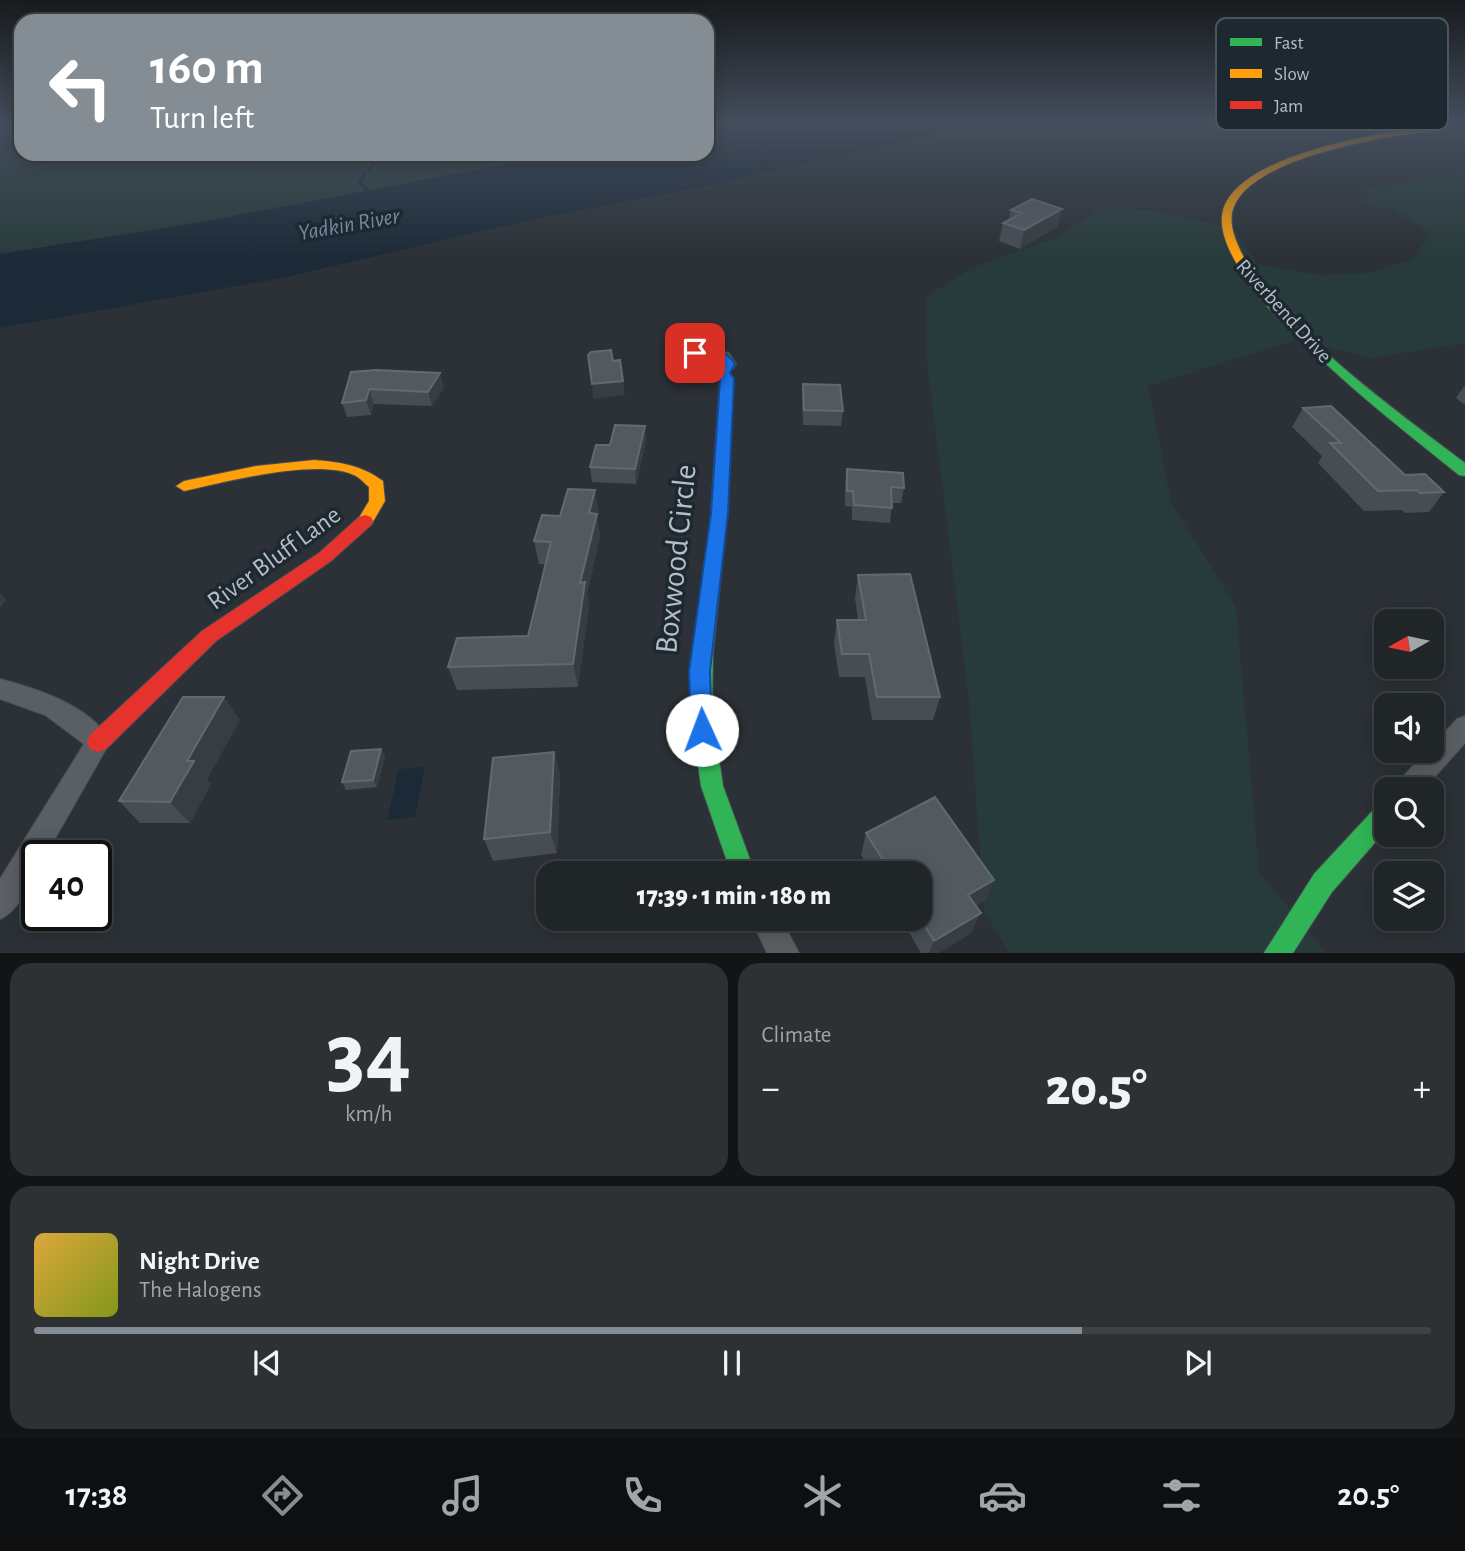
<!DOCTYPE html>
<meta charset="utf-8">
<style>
:root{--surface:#202528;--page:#2d3134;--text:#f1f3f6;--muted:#a2a5a8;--line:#3d4245;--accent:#858d94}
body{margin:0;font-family:"Alegreya Sans",sans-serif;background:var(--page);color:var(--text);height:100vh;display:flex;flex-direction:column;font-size:26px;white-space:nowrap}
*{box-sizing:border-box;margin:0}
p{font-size:23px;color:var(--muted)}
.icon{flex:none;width:38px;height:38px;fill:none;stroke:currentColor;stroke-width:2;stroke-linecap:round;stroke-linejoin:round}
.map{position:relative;height:953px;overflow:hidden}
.panel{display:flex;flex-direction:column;gap:10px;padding:10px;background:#121416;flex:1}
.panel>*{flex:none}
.banner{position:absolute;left:14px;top:14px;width:700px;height:147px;border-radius:21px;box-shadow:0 4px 18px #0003,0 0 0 2px var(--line);background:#858d94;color:#fff;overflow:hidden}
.needle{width:46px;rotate:261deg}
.fabs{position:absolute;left:1374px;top:609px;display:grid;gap:14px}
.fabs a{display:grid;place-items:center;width:70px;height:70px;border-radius:14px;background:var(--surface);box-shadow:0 4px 18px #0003,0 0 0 2px var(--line);font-size:35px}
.speed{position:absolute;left:21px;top:840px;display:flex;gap:14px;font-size:35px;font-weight:700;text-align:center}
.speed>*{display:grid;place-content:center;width:91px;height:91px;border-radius:50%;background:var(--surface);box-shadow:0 4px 18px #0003,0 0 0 2px var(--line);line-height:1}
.speed .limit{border:4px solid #111;border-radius:10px;background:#fff;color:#111}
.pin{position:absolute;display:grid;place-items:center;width:60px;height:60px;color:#fff;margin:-30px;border-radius:14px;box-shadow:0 4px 10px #0006}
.me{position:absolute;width:77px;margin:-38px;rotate:358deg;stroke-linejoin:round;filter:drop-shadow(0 0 5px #0008)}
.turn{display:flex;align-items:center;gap:24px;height:147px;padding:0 21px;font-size:32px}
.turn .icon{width:91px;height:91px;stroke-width:2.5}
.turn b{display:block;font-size:49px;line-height:60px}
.big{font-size:52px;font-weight:800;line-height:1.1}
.panel .tile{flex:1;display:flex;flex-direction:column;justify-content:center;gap:10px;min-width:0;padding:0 24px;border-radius:21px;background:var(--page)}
.panel .dial{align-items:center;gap:0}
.dial b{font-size:91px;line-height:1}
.song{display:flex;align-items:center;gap:21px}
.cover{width:84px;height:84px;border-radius:10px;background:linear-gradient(135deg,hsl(40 70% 55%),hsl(70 70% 35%))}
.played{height:7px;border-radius:4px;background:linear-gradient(90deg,var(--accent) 75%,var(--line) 75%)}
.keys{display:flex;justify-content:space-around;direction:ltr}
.heat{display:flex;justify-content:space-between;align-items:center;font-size:38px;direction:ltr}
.panel .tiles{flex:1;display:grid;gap:10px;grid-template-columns:1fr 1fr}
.tile:last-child{grid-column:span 2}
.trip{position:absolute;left:536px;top:861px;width:396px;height:70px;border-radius:21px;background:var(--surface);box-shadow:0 4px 18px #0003,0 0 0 2px var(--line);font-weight:800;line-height:70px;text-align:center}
.dock{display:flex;height:112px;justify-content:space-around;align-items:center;background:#0d0f10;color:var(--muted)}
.dock .icon{width:49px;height:49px}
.dock .active{color:var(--accent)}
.dock b{font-size:32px;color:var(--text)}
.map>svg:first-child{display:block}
</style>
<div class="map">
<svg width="1465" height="953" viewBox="0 0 1465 953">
<rect width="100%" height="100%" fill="#2b3136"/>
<path fill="#283b3b" d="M0,125h21v29h539l-352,67 -208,33z
M1465,173v170l-94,15 -76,-18 -147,46 23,116 65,105 23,265 67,80h-317l-25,-41 -15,-212 -42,-337 -1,-65 44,-28 85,-31 44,-29 54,1 80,18 25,37 62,10 47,-2 47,-14 16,-26 -41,-26 -8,2 -21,-8 13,-4 -12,-7z"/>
<path fill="#1c2a38" d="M707,125h275l-266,59 -178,34 -256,60 -282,50v-74l208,-33 352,-67h147z
M425,767l-10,50 -28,3 12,-51z"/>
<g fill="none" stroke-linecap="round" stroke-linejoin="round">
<path stroke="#1c2a38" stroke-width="3.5" d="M0,147l21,-1
M367,154l10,6 -8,10
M364,175l-4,8 12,12"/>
<defs>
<path id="street" d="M703,348l26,5 7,11c-13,22 -37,22 -58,10l-4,-11 9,-11zM703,356l16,3 3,5 -14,10 -18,-5 -2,-6 5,-5z
M0,679c35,9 94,28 110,63l-65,114h-8c0,20 -18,55 -37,63v-40l84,-135 -39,-29 -45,-16z
M1465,716v27l-41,46h-29l4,-8 28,-30h5v-5l25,-27z
M751,919h30l18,34h-32z"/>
<path id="fast" d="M1238,262h8c47,75 148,147 219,201v13l-6,-1c-55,-44 -110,-87 -160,-137 -24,-22 -47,-45 -62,-74z
M723,369l5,1 6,9 -8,148 -13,126 -1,57 11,76 32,87h-24l-30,-87 -11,-76 3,-57 17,-126 10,-148 -4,-6z
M1386,802v28l-54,62 -39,61h-29l50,-79 64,-69z"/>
<path id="slow" d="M1436,125h18c-15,8 -40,8 -58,11 -41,7 -154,28 -164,77 -3,18 8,36 15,51l-9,2c-9,-15 -20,-37 -15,-56 17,-57 162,-78 213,-85z
M314,460c26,2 47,5 69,21l2,20 -14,24 -6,2 -8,-6 12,-20v-14c-4,-3 -8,-8 -13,-11 -37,-19 -131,6 -172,15l-8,-5 8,-5 72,-15z"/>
<path id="jam" d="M365,515l6,2 2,4 -2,4 -40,36 -115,80 -110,108 -8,3 -8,-3 -3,-7 3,-7 112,-104 117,-78 40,-36z"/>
</defs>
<use href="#street" stroke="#484e53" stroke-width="2"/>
<use href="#fast" stroke="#484e53" stroke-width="2"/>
<use href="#slow" stroke="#484e53" stroke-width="2"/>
<use href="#jam" stroke="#484e53" stroke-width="2"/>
<use href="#street" fill="#5a5f64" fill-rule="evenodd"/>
<use href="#fast" fill="#30b455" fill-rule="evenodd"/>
<use href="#slow" fill="#ff9f0a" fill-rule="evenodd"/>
<use href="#jam" fill="#e5322d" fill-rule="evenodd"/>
</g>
<path fill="#474d53" d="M1011,210l47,16 -38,23 -21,-8 4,-18 6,-3z
M351,372l93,15 -12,19 -58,-2 -3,11 -24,2 -5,-14z
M803,384l40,27 -2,15 -38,-1 -1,-27z
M1465,385v20l-9,-7z
M1303,408l102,67 39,17 -15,20 -24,1 -3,-3 -38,1 -46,-48 4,-7 -30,-29z
M646,441l-10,43 -44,-2 -2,-15 20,-22z
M847,469l57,19 -3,15h-9l-2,20 -38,-3v-13l-7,-1v-22z
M599,513l-2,5 3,18 -13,58 2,12 -11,81 -121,3 -9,-23 80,-31 18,-72h-7l-5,-23z
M858,575l82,122 -7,23h-61l-7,-43h-26l-5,-34 3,-23h21l-3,-22z
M240,720l-33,59 4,5 -21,39h-50l-21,-22z
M381,749l4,8 -8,30 -31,3 -4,-8z
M554,752l6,22 -3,79 -64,8 -9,-22z
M866,833l128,47 -9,21 -10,5 -4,27 -32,20h-18l-20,-34h18v-46h-46l-12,-18z"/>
<path fill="#373d42" d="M1062,209l-4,17 -38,23 4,-19z
M440,373l4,14 -12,19 -4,-14z
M623,381l2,14 -32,4 -1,-15z
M369,389l5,15 -3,11 -5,-15z
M645,426l1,15 -10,43 -1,-15z
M595,490l4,23 -2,5 3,18 -13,58 2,12 -11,81 -5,-23 7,-81 9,-70z
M0,593l6,7 -6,8z
M224,697l16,23 -33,59 4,5 -21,39 -20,-21 17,-41z
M381,749l4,8 -8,30 -4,-7z
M554,752l6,22 -3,79 -7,-21z
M994,880l-9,21 -26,14 9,-20z
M981,913l-10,20 -32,20h-10l5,-12z"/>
<path fill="#535a5f" stroke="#626970" stroke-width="2" d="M1032,199l30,10 -38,21 -21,-7 19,-10 -11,-3z
M611,350l2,11 7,-1 3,21 -31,3 -4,-29 3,-3z
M376,370l64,3 -12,19 -59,-3 -3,11 -24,3 9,-31z
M803,384l37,1 3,26 -39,-1z
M1331,406l74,69 20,-1 19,18 -24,1 -3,-3 -39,1 -48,-48h11l-38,-35z
M615,425l30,1 -10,43 -45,-2 6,-22h14z
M847,469l56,4 1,15 -13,-1 1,21 -38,-3 -1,-14h-6z
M568,489l27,1 -6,23 8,1 -17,69 5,-1 -12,82 -125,3 9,-29 71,-2 23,-94 -17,-1 8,-26 18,1z
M910,574l30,123h-63l-8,-43h-27l-5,-34h29l-8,-45z
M183,697h41l-37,64h7l-24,41 -51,-1z
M381,749l-8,31 -31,2 9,-31z
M554,752l-4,80 -66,7 9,-81z
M935,797l59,83 -26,15 13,18 -47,28 -15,-24v-44h-28l-25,-40z"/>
<linearGradient id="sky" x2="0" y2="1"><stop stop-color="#181b1e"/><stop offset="0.48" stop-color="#444e5d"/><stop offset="1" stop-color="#444e5d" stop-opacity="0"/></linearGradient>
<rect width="1465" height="258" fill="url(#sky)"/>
<path fill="#1a73e8" stroke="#114b97" stroke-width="2" d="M695,349c18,1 30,-1 40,15l-5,9 4,6 -6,134 -18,158 2,59 -3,7 -7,3 -8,-3 -3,-7 -2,-59 22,-158 9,-134 -3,-6 5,-9 -6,-7 -26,-1v-6z"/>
<g text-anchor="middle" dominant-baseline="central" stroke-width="7" stroke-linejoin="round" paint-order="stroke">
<g font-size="21" fill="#b5bec7" stroke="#1e2830">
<text transform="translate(1284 311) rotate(48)">Riverbend Drive</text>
</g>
<g font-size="23" font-style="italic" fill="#718ba2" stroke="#1e2830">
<text transform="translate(349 225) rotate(-10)">Yadkin River</text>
</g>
<g font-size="26" fill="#b5bec7" stroke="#1e2830">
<text transform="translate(274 558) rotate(-36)">River Bluff Lane</text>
</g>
<g font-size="32" fill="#b5bec7" stroke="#1e2830">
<text transform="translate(676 559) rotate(-84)">Boxwood Circle</text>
</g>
</g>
<rect x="1216" y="18" width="232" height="112" rx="10" fill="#1e2830" stroke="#4b555d" stroke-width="2"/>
<rect x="1230" y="38" width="32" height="8" fill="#30b455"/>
<rect x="1230" y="69" width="32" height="9" fill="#ff9f0a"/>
<rect x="1230" y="101" width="32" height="8" fill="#e5322d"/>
<g font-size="19" fill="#b5bec7">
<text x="1274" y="49">Fast</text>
<text x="1274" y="80">Slow</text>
<text x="1274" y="112">Jam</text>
</g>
</svg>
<div class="fabs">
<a><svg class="needle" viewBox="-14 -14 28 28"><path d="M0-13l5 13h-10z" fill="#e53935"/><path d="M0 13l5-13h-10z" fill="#a2a5a8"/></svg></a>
<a><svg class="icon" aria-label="sound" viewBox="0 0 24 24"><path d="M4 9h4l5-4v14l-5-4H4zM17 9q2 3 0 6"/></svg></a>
<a><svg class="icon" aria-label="search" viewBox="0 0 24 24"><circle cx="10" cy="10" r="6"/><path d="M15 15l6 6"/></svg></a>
<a><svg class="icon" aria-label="layers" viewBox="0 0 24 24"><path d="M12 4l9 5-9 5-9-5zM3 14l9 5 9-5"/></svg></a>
</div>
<div class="speed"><div class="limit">40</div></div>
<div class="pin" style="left:695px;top:353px;background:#d93025"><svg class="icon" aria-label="arrive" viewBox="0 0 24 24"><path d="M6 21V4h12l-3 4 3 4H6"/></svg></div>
<svg class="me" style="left:702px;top:730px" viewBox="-20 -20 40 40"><circle r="19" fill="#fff"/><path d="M0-13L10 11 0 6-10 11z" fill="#1a73e8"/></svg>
<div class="trip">17:39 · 1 min · 180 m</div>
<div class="banner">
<div class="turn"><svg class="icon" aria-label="left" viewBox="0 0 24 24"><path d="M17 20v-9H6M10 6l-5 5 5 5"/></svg><div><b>160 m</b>Turn left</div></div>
</div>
</div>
<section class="panel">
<div class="tiles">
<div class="tile dial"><b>34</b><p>km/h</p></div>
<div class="tile"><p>Climate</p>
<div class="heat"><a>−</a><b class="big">20.5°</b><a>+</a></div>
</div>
<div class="tile">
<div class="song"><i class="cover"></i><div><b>Night Drive</b><p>The Halogens</p></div></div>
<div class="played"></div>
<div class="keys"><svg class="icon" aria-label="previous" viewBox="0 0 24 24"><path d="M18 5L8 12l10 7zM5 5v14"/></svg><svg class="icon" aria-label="pause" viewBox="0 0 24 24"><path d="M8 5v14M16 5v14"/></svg><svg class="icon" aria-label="next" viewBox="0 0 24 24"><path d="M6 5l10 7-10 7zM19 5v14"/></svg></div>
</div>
</div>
</section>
<nav class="dock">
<b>17:38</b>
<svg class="icon active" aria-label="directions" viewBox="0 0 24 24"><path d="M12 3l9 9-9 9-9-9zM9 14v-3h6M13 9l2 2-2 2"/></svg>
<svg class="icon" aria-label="music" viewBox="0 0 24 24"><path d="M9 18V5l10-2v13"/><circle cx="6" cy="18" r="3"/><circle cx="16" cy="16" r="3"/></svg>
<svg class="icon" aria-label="phone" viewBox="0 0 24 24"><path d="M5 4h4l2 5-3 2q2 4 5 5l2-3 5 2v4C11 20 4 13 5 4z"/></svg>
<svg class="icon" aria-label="climate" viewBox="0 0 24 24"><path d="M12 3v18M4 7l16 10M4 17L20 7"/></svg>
<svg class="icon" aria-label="car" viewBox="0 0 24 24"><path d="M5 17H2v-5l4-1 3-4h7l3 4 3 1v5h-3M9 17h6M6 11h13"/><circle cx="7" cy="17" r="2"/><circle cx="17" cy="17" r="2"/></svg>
<svg class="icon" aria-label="filters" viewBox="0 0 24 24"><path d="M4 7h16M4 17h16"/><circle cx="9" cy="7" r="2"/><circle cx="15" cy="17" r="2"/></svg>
<b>20.5°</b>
</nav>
